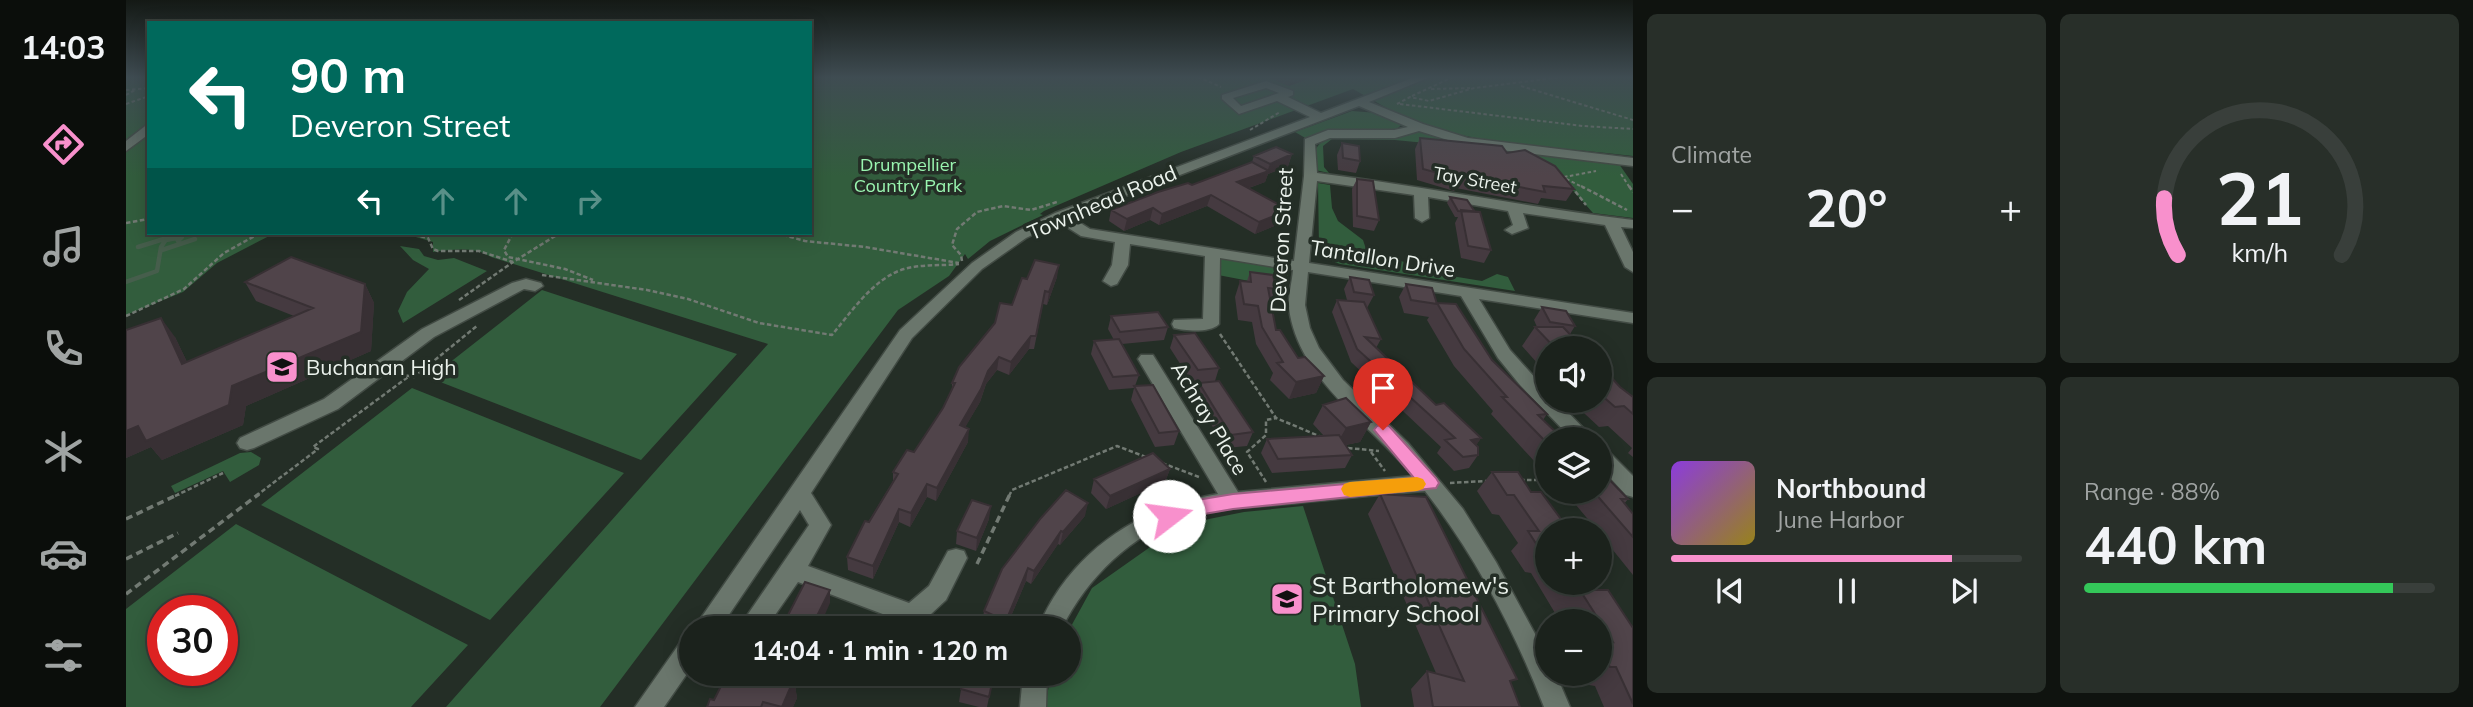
<!DOCTYPE html>
<meta charset="utf-8">
<style>
:root{--surface:#1b221c;--page:#282f29;--text:#f1f3f6;--muted:#a0a4a3;--line:#393f3b;--accent:#f890cc}
body{margin:0;font-family:Mulish,sans-serif;background:var(--page);color:var(--text);height:100vh;display:flex;flex-direction:column;font-size:26px;white-space:nowrap}
*{box-sizing:border-box;margin:0}
p{font-size:23px;color:var(--muted)}
.icon{flex:none;width:38px;height:38px;fill:none;stroke:currentColor;stroke-width:2;stroke-linecap:round;stroke-linejoin:round}
.map{position:relative;flex:1;overflow:hidden}
.sheet{display:flex;flex-direction:column;gap:14px;padding:14px;background:#0f130f;width:840px}
.sheet>*{flex:none}
.top-card{position:absolute;left:21px;top:21px;width:665px;height:214px;border-radius:0px;box-shadow:0 4px 18px #0003,0 0 0 2px var(--line);background:#00695c;color:#fff;overflow:hidden}
.controls{position:absolute;left:1409px;top:336px;display:grid;gap:14px}
.controls a{display:grid;place-items:center;width:77px;height:77px;border-radius:50%;background:var(--surface);box-shadow:0 4px 18px #0003,0 0 0 2px var(--line);font-size:35px}
.speed{position:absolute;left:21px;top:595px;display:flex;gap:14px;font-size:35px;font-weight:700;text-align:center}
.speed>*{display:grid;place-content:center;width:91px;height:91px;border-radius:50%;background:var(--surface);box-shadow:0 4px 18px #0003,0 0 0 2px var(--line);line-height:1}
.speed .limit{border:10px solid #d22;background:#fff;color:#111}
.pin{position:absolute;display:grid;place-items:center;width:60px;height:60px;color:#fff;margin:-72px -30px;border-radius:50% 50% 50% 0;rotate:-45deg;box-shadow:0 0 7px #0007}
.pin .icon{rotate:45deg}
.me{position:absolute;width:77px;margin:-38px;rotate:75deg;stroke-linejoin:round;filter:drop-shadow(0 0 5px #0008)}
.turn{display:flex;align-items:center;gap:24px;height:147px;padding:0 28px;font-size:32px}
.turn .icon{width:91px;height:91px;stroke-width:2.5}
.turn b{display:block;font-size:49px;line-height:60px}
.lanes{display:flex;align-items:center;height:66px;padding:0 28px;background:#0003;justify-content:center;gap:35px;direction:ltr}
.lanes .off{opacity:.35}
.big{font-size:52px;font-weight:700;line-height:1.1}
.sheet .widget{flex:1;display:flex;flex-direction:column;justify-content:center;gap:10px;min-width:0;padding:0 24px;border-radius:10px;background:var(--page)}
.sheet .dial{align-items:center;gap:0}
.dial svg{height:182px;overflow:visible;fill:none;stroke:var(--line);stroke-width:7;stroke-linecap:round;text-anchor:middle}
.dial text{fill:var(--text);stroke:none}
.song{display:flex;align-items:center;gap:21px}
.cover{width:84px;height:84px;border-radius:10px;background:linear-gradient(135deg,hsl(270 70% 55%),hsl(50 70% 35%))}
.played{height:7px;border-radius:4px;background:linear-gradient(90deg,var(--accent) 80%,var(--line) 80%)}
.keys{display:flex;justify-content:space-around;direction:ltr}
.heat{display:flex;justify-content:space-between;align-items:center;font-size:38px;direction:ltr}
.charge{height:10px;border-radius:5px;background:linear-gradient(90deg,#34c759 88%,var(--line) 0)}
.sheet .tiles{flex:1;display:grid;gap:14px;grid-template-columns:repeat(2,1fr)}
.trip{position:absolute;left:553px;top:616px;width:402px;height:70px;border-radius:35px;background:var(--surface);box-shadow:0 4px 18px #0003,0 0 0 2px var(--line);font-weight:700;line-height:70px;text-align:center}
main{display:flex;flex:1;min-height:0}
.tab-bar{display:flex;flex-direction:column;width:126px;justify-content:space-around;align-items:center;background:#0b0e0b;color:var(--muted)}
.tab-bar .icon{width:49px;height:49px}
.tab-bar .active{color:var(--accent)}
.tab-bar b{font-size:32px;color:var(--text)}
.map>svg:first-child{display:block}
</style>
<main>
<nav class="tab-bar">
<b>14:03</b>
<svg class="icon active" aria-label="directions" viewBox="0 0 24 24"><path d="M12 3l9 9-9 9-9-9zM9 14v-3h6M13 9l2 2-2 2"/></svg>
<svg class="icon" aria-label="music" viewBox="0 0 24 24"><path d="M9 18V5l10-2v13"/><circle cx="6" cy="18" r="3"/><circle cx="16" cy="16" r="3"/></svg>
<svg class="icon" aria-label="phone" viewBox="0 0 24 24"><path d="M5 4h4l2 5-3 2q2 4 5 5l2-3 5 2v4C11 20 4 13 5 4z"/></svg>
<svg class="icon" aria-label="climate" viewBox="0 0 24 24"><path d="M12 3v18M4 7l16 10M4 17L20 7"/></svg>
<svg class="icon" aria-label="car" viewBox="0 0 24 24"><path d="M5 17H2v-5l4-1 3-4h7l3 4 3 1v5h-3M9 17h6M6 11h13"/><circle cx="7" cy="17" r="2"/><circle cx="17" cy="17" r="2"/></svg>
<svg class="icon" aria-label="filters" viewBox="0 0 24 24"><path d="M4 7h16M4 17h16"/><circle cx="9" cy="7" r="2"/><circle cx="15" cy="17" r="2"/></svg>
</nav>
<div class="map">
<svg width="1507" height="707" viewBox="0 0 1507 707">
<rect width="100%" height="100%" fill="#242e26"/>
<path fill="#325d3d" fill-rule="evenodd" d="M0,77h23v156h126l-58,30 -34,29 -57,23z
M684,77h823v79c-65,-8 -135,-10 -198,-27 -29,-8 -56,-26 -82,-40l-172,63 -137,59 -4,3 3,1 -53,26 -22,18 -3,-5 -16,22 -51,34 -298,397h-154l322,-363 -277,-87c-17,-11 -39,-7 -58,-5v-10l-31,-9h408z
M1226,111l26,2 25,10 -6,6 -9,2 -63,-1 -18,9 -12,-7z
M1292,131l90,20 -113,-11 -63,-1 -9,7 1,21 5,6 -14,-3 -1,-19 11,-14z
M1387,152l106,12 14,20v34l-40,-5 -31,-35z
M1192,183l12,2 2,23 6,13 25,19 3,9 6,4 36,10 13,8 61,10 15,-7 11,3 7,14 -175,-27 -11,-4 -10,-12z
M274,246l19,3 5,7 14,4 16,-2 33,13 -84,52 -5,-12 9,-19 22,-23 -16,-9z
M1092,257l60,10 9,5 2,11 -25,-4 1,5 -47,-9z
M416,290l195,64 -96,106 -211,-82z
M286,388l212,85 -134,147 -229,-115z
M125,452l10,6 -2,7 -29,17 -7,-11 -48,22 -4,-7 69,-33z
M1177,506l52,158 6,43h-316l6,-33h18v-44l23,-42 61,-43 51,-25 40,-8z
M110,524l232,121 -57,62h-285v-98zM37,611h59v59h-59z"/>
<g fill="none" stroke-linecap="round" stroke-linejoin="round">
<path stroke="#465e4c" stroke-width="4.5" d="M317,233l3,1
M40,240l16,-3 -4,4
M36,250l33,-11
M0,282l31,-11 4,-24 6,-9 -29,9"/>
<defs>
<path id="minor" d="M1289,77h15l-61,25 54,22 45,14 165,20v8l-166,-20 -48,-15 -24,7h-65l-15,6 2,29c106,13 209,34 316,47v8l-12,-1 12,25v20l-8,-5 -20,-42 -82,-12 5,15 -16,6 -7,-4 8,-5 -5,-14 -80,-14 1,21 -7,4 -7,-4 -1,-23 -97,-14 -8,82 324,50v10l-154,-24 31,51 37,41v10h10l37,38h-22l-52,-54 -22,-27 -37,-62 -153,-24 -3,33 5,23 9,20 24,32 65,63 55,66 33,53 51,94v18h9l14,33h-26c-29,-75 -69,-152 -119,-216 -42,3 -85,8 -128,12 -37,4 -75,4 -111,14 -54,16 -99,61 -124,111h-24c31,-75 101,-122 180,-134l-80,-135 3,-4h12l85,137 175,-16c-42,-52 -115,-96 -124,-168 -1,-12 3,-26 4,-38l-73,-12 -1,66c-8,9 -33,7 -45,4l-2,-4 2,-4 29,-1 2,-63 -75,-12 -2,21 -11,19 -6,2 -8,-5 9,-16 3,-23 -34,-6 -22,-14 -33,16 -44,31 -70,69 -101,155 20,32 -23,41 101,37 20,-17 19,-35 8,-2 8,2 3,7 -21,42 -30,28h-24l4,-9 -98,-37 -32,46h-32l3,-8 9,-3 63,-92 -9,-15 -80,118h-26l206,-298 72,-67 44,-31 39,-19 255,-96 -33,-16 -38,13 -17,-15v-4l44,-14 27,10v4l-5,2 33,16zM1140,88l13,5 -38,13 -8,-8zM1233,106l49,21 -14,3h-66l-23,9 -1,37 -10,85 -204,-32 -19,-12z
M23,123v11l-23,17v-10z
M400,279l15,4 2,3 -8,5 -11,-2 -90,48 -96,72 -84,39 -7,2 -7,-2 -3,-5 3,-5 84,-39 98,-70 90,-46z
M1474,448l7,2 26,26v21l-7,-2 -26,-28z
M565,637v31l-27,39h-29l47,-67z
M897,674h24l-1,33h-26z"/>
</defs>
<use href="#minor" stroke="#424b44" stroke-width="3"/>
<path stroke="#727a73" stroke-width="2" stroke-dasharray="3.5 2.5" stroke-linecap="butt" d="M1072,77l23,10
M1395,86l112,34
M1305,89l39,-1
M0,90l23,-2
M0,95l9,-5
M1286,96l41,-19
M0,104l23,-8
M1271,104l13,-7 19,4 45,-13 88,-11
M1274,104l183,22 50,3
M1124,130l30,-18
M1495,174l9,14
M1435,176l23,12
M1438,177l32,-6"/>
<path stroke="#727a73" stroke-width="2.5" stroke-dasharray="4.5 2.5" stroke-linecap="butt" d="M1445,186l15,19
M1455,186l46,24
M1503,186l4,6
M0,223l23,-4
M281,233l21,5 5,11 5,2h41l34,11 47,-29
M387,233l-9,17 4,7 57,12 28,11
M650,233l29,8 60,6 94,16
M836,261l-1,-6 -9,-10 5,-16 20,-17 26,-6 28,4 26,-8
M416,275l105,15 41,9 71,24 73,12c19,-23 42,-57 72,-66 18,-5 37,-3 55,-5
M333,300l54,-38
M0,316l58,-27 40,-36 36,-20
M1094,334l56,84 43,18
M273,374l15,3 64,-52
M1222,448l31,3
M1245,452l14,19
M1036,463l37,14
M1394,480h27
M1140,482l-19,-30 19,-17v-15l10,-2
M1324,483l36,-2
M49,496l48,-23
M130,496l62,-47 -5,-2 95,-70
M883,496l3,-6 105,-44 29,11"/>
<path stroke="#727a73" stroke-width="3.5" stroke-dasharray="7 4.5" stroke-linecap="butt" d="M0,519l53,-25
M0,559l52,-26
M851,564l33,-70
M0,594l133,-100"/>
<use href="#minor" fill="#6a766c" fill-rule="evenodd"/>
</g>
<path fill="#453a40" d="M1146,77h37l-1,2 -19,7 -18,-7z
M1294,138l87,15 67,36 -8,12 -25,-3 -3,6 -82,-16 -2,3 -37,-11 -2,-31z
M1216,143l18,18 -4,12 -18,-3 -1,-15z
M1166,154l-4,12 -20,8 -3,8 -16,6 35,34 -29,12 -48,-28 -48,19 -9,-5 -26,11 -15,-10 2,-11 81,-25 60,-23 2,-6z
M1231,179l22,41 -5,11 -21,-4 -1,-38z
M1324,197l41,53 -7,13 -23,-5 -6,-35 3,-6h-3l-8,-14z
M1124,272l26,17 -5,14 5,27 22,28 26,18 -8,17 -27,6 -19,-19 3,-7 -17,-29 -4,-22 -14,-2 -3,-23 5,-16h7z
M931,277l-10,28 -4,-1 -9,45h-5l-20,26 -12,-5 -11,14 -6,18 -15,25 3,15 -32,59 -9,-4 -17,30 -11,-5 -26,57 -25,-9 -1,-13 46,-76v-9l21,-20 29,-44 9,-17v-8l60,-78 15,-26z
M1224,277l24,18 -7,13 -1,-1 15,32 -5,9 60,57 45,33 -5,7 2,10 -9,13 -15,3 -17,-18 4,-6 -90,-85 -19,-50 5,-12h10l-3,-11z
M119,282l120,2 9,19 -3,48 -125,55 -3,19 -81,35 -11,-13 -25,11v-128l49,7 12,25 107,-46 -38,-15z
M1280,284l32,19 54,57 55,54 -4,6 4,19v36l-56,-61 2,-3 -39,-45 -27,-46 2,-3 -25,-4 -5,-16z
M1416,307l33,19 -5,8 13,14h-36v26l-25,-28 13,-19h2l-3,-7z
M985,316l57,11 -4,13 -42,4 17,31 -4,11 44,45 -5,14 -19,2 -24,-47 3,-12 -25,2 -18,-36 3,-13 20,-1 -6,-11z
M1048,335l45,33 -4,13 -22,3 -23,-36z
M1474,365l20,22 13,10v60l-5,-4 4,-5 -24,-22 -9,1 -28,-26h29z
M1073,383l54,49 -6,14 -21,2 -32,-51z
M1197,405l48,17 -11,20 -14,3 6,10 -7,13 -73,5 -11,-20 6,-14 57,-3 -11,-12z
M1044,469l-5,13 -59,27 -15,-16 3,-14z
M1366,472l55,58v53h40l5,7 41,38v79h-29l-9,-21 -6,-1 -7,-11h18v-53h-32l-4,-7 -9,-1 -24,-40 -6,-1 -14,-21 7,-8 -19,-28 -7,-1 -15,-23z
M1439,492h35l28,7 -4,5 9,10v61l-33,-41v-4h-3z
M1254,494l131,191 9,22h-106l-3,-18 16,-18 9,2 -68,-159z
M959,516l-25,29 -2,-1 -27,40 -5,-3 -20,47h-15l-9,-4 2,-13 18,-42z
M863,519l-13,32 -20,-7 1,-13z
M601,674h61l-1,3 7,2 3,19 -4,9h-86l7,-7z
M868,674l-7,33h-8l-20,-5 2,-13z"/>
<path fill="#383034" d="M1166,77h17l-1,2 -19,7z
M1166,154l-4,12 -20,8 -3,8 -31,11 3,-11 30,-10 3,-8z
M1085,195l-4,11 -48,19 3,-11z
M1027,208l-3,12 -26,11 3,-12z
M1163,210l-5,12 -29,12 4,-12z
M933,265l-2,12 -10,28 2,-13z
M239,284l9,19 -3,48 -125,55 -3,19 -81,35 -11,-13 -25,11v-27z
M35,318l14,19 22,46 -15,-19z
M905,336l-2,13 -20,26 2,-13z
M873,357l-2,13 -11,14 -6,18 -21,36 1,-13 28,-54z
M1198,376l-8,17 -27,6 7,-17z
M1245,422l-11,20 -25,5 11,-19z
M843,429l-1,13 -32,59 1,-13z
M1355,438l-9,14 -1,-12z
M1044,469l-5,13 -59,27 4,-13z
M801,484v13l-17,30 1,-14z
M962,503l-3,13 -25,29 3,-13z
M865,506l-2,13 -13,32 1,-13z
M773,509v13l-26,57v-13z
M935,531l-3,13 -27,40 3,-13z
M902,568l-2,13 -20,47h-1l1,-7z
M704,590v13l-11,25h-8z
M668,679l3,19 -4,9h-11z"/>
<path fill="#50444a" stroke="#383034" stroke-width="2" d="M1294,138l82,8 5,7 18,-3 30,16 19,23 -31,-3 2,6 -87,-17 2,4 -37,-10z
M1216,143l17,3 1,15 -17,-3z
M1150,147l16,7 -22,10 -16,-8z
M1126,162l17,9 -32,11 52,28 -30,12 -48,-27 -49,19 -9,-6 -26,11 -16,-9 47,-18 30,-9 4,2z
M1231,179l16,2 6,39 -22,-4z
M1324,197l17,3 8,12 -17,-1z
M1335,210l19,2 11,38 -23,-4z
M165,257l74,27 -4,48 -129,54 -3,19 -83,36 -8,-15 -12,5v-101l35,-12 21,46 131,-56 -68,-26z
M909,260l24,5 -10,27 -4,-1 -9,45h-5l-20,26 -12,-5 -11,14 -7,18 -21,36 9,4 -32,59 -10,-4 -16,29 -12,-4 -26,57 -26,-9 18,-36 4,1 29,-48 -5,-2 14,-22 7,2 29,-44 12,-25h-3l7,-16 36,-44 5,-20 12,2 10,-27 5,1z
M1124,272l23,3 3,14 -8,-1 8,42h4l18,28 7,-1 19,19 -28,6 -19,-19 6,-1 -21,-35 -4,-21 -14,-2 -4,-23 11,1z
M1224,277l19,3 5,15 -20,-3z
M1280,284l26,4 5,16 -26,-4z
M1211,300l27,2 17,37 -16,-2 71,68 8,-2 37,35 -10,2 7,7v8l-15,2 -18,-17 10,-2 -98,-89z
M1311,303l19,1 36,56 55,54 -9,1 25,24h-16v4l-45,-46h5l-43,-48z
M1416,307l24,4 9,15 -25,-4z
M1032,312l10,15 -48,5 -9,-16z
M1409,327h28l20,21h-28z
M1069,333l24,35 -21,2 -24,-35z
M993,339l20,36 -26,2 -19,-36z
M1474,365l20,22 13,10v17l-9,-8 -9,1 -15,-13z
M1093,381l34,51 -22,3 -32,-52z
M1027,385l26,46 -20,2 -25,-47z
M1220,398l25,24 -25,6 -23,-23z
M1213,435l13,20 -74,4 -11,-20z
M1027,453l17,16 -60,27 -16,-17z
M1474,470l28,29h-7l12,15v23l-39,-45h6z
M1366,472h26l13,20h10l28,38h-22v23h-5l-14,-22h11l-25,-36h-7z
M940,490l22,13 -25,29 -2,-1 -27,40 -6,-3 -22,53 -22,-10 18,-42 39,-51z
M1254,494l46,3 91,182 -7,2 10,26h-87l-6,-36 37,10z
M846,500l19,6 -14,32 -20,-7z
M679,582l25,8 -19,38h-19l-9,-3z
M1440,583h21l5,7h16l25,38v76l-17,-37h-6l-10,-17v-9l13,1 -30,-47 -9,-1z
M601,674h50l17,5 -12,28 -19,-5 -2,5h-54l3,-8 4,1z
M839,674h29l-5,23 -28,-8z"/>
<linearGradient id="sky" x2="0" y2="1"><stop stop-color="#141915"/><stop offset="0.44" stop-color="#3f4c52"/><stop offset="1" stop-color="#3f4c52" stop-opacity="0"/></linearGradient>
<rect width="1507" height="176" fill="url(#sky)"/>
<path fill="#f890cc" stroke="#a15e85" stroke-width="2" d="M1257,424l6,2 47,52 3,5 -3,5 -203,21 -46,8 -18,7 -7,-3 -3,-5 3,-6 23,-8 48,-8 181,-16 -40,-48 3,-4z"/>
<path fill="#f59e0b" d="M1291,477l6,2 3,5 -3,5 -6,2 -67,6 -6,-2 -3,-6 3,-5 6,-2z"/>
<defs>
<symbol id="school-square" viewBox="-11 -11 22 22"><rect x="-9" y="-9" width="18" height="18" rx="4" fill="#f890cc" stroke="#242e26"/><path d="M0-5L7-2L0 1L-7-2ZM-4 1L0 2.5L4 1V4Q0 6-4 4Z" fill="#111"/></symbol>
</defs>
<g fill-rule="evenodd">
<use href="#school-square" x="137" y="348" width="38" height="38"/>
<use href="#school-square" x="1142" y="580" width="38" height="38"/>
</g>
<g text-anchor="middle" dominant-baseline="central" stroke-width="7" stroke-linejoin="round" paint-order="stroke">
<g font-size="18" fill="#9af5b0" stroke="#242e26">
<text x="782" y="164">Drumpellier<tspan x="782" dy="21">Country Park</tspan></text>
</g>
<g font-size="18" fill="#ebf2ec" stroke="#242e26">
<text transform="translate(1349 180) rotate(10)">Tay Street</text>
</g>
<g font-size="21" fill="#ebf2ec" stroke="#242e26">
<text transform="translate(976 202) rotate(-23)">Townhead Road</text>
<text transform="translate(1155 240) rotate(-87)">Deveron Street</text>
<text transform="translate(1257 258) rotate(9)">Tantallon Drive</text>
<text transform="translate(1084 418) rotate(59)">Achray Place</text>
</g>
<g font-size="21" fill="#ebf2ec" stroke="#242e26" text-anchor="start">
<text x="180" y="367">Buchanan High</text>
</g>
<g font-size="24" fill="#ebf2ec" stroke="#242e26" text-anchor="start">
<text x="1186" y="585">St Bartholomew's<tspan x="1186" dy="28">Primary School</tspan></text>
</g>
</g>
</svg>
<div class="controls">
<a><svg class="icon" aria-label="sound" viewBox="0 0 24 24"><path d="M4 9h4l5-4v14l-5-4H4zM17 9q2 3 0 6"/></svg></a>
<a><svg class="icon" aria-label="layers" viewBox="0 0 24 24"><path d="M12 4l9 5-9 5-9-5zM3 14l9 5 9-5"/></svg></a>
<a>+</a>
<a>−</a>
</div>
<div class="speed"><div class="limit">30</div></div>
<div class="pin" style="left:1257px;top:430px;background:#d93025"><svg class="icon" aria-label="arrive" viewBox="0 0 24 24"><path d="M6 21V4h12l-3 4 3 4H6"/></svg></div>
<svg class="me" style="left:1043px;top:516px" viewBox="-20 -20 40 40"><circle r="19" fill="#fff"/><path d="M0-13L10 11 0 6-10 11z" fill="#f890cc"/></svg>
<div class="trip">14:04 · 1 min · 120 m</div>
<div class="top-card">
<div class="turn"><svg class="icon" aria-label="left" viewBox="0 0 24 24"><path d="M17 20v-9H6M10 6l-5 5 5 5"/></svg><div><b>90 m</b>Deveron Street</div></div>
<div class="lanes"><svg class="icon" aria-label="left" viewBox="0 0 24 24"><path d="M17 20v-9H6M10 6l-5 5 5 5"/></svg><svg class="icon off" aria-label="ahead" viewBox="0 0 24 24"><path d="M12 20V5M6 11l6-6 6 6"/></svg><svg class="icon off" aria-label="ahead" viewBox="0 0 24 24"><path d="M12 20V5M6 11l6-6 6 6"/></svg><svg class="icon off" aria-label="right" viewBox="0 0 24 24"><path d="M7 20v-9h11M14 6l5 5-5 5"/></svg></div>
</div>
</div>
<section class="sheet">
<div class="tiles">
<div class="widget"><p>Climate</p>
<div class="heat"><a>−</a><b class="big">20°</b><a>+</a></div>
</div>
<div class="widget dial"><svg viewBox="0 0 100 80">
<path d="M14 69A42 42 0 1 1 86 69"/>
<path d="M14 69A42 42 0 0 1 8 44" stroke="#f890cc"/>
<text x="50" y="56" font-size="32" font-weight="700">21</text>
<text x="50" y="72" font-size="11">km/h</text>
</svg></div>
<div class="widget">
<div class="song"><i class="cover"></i><div><b>Northbound</b><p>June Harbor</p></div></div>
<div class="played"></div>
<div class="keys"><svg class="icon" aria-label="previous" viewBox="0 0 24 24"><path d="M18 5L8 12l10 7zM5 5v14"/></svg><svg class="icon" aria-label="pause" viewBox="0 0 24 24"><path d="M8 5v14M16 5v14"/></svg><svg class="icon" aria-label="next" viewBox="0 0 24 24"><path d="M6 5l10 7-10 7zM19 5v14"/></svg></div>
</div>
<div class="widget"><p>Range · 88%</p><b class="big">440 km</b><div class="charge"></div></div>
</div>
</section>
</main>
